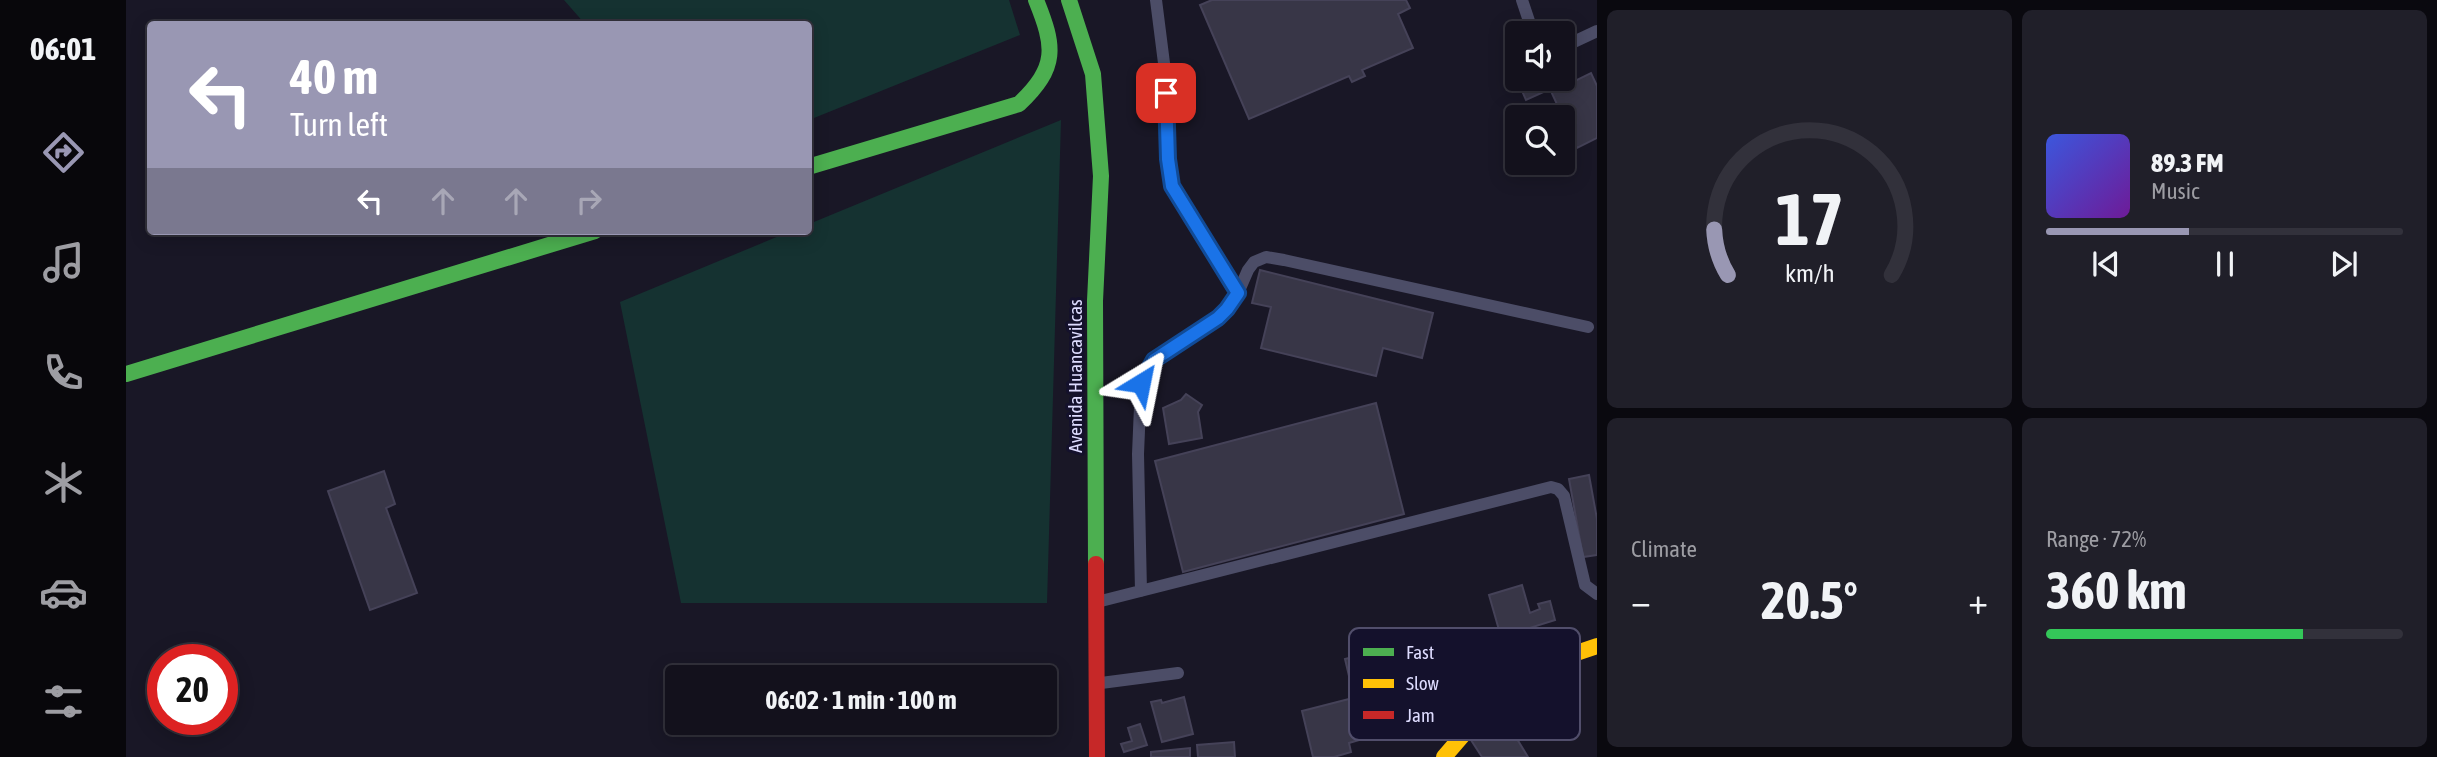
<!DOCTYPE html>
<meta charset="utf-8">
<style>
:root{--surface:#13111c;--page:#201f29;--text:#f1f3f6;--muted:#9d9da3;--line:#32313b;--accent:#9997b3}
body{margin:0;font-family:"Asap Condensed",sans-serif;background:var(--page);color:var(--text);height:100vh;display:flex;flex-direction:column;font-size:26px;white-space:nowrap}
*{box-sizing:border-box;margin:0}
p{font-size:23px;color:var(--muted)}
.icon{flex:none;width:38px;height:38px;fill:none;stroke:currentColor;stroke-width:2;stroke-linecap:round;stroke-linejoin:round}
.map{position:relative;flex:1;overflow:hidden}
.drawer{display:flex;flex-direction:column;gap:10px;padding:10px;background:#0a090f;width:840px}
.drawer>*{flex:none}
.top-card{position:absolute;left:21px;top:21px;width:665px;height:214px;border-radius:7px;box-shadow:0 4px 18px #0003,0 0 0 2px var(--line);background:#9997b3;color:#fff;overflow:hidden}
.buttons{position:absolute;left:1379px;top:21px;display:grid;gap:14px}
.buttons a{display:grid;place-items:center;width:70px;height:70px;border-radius:7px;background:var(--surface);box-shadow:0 4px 18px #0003,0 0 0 2px var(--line);font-size:35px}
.speed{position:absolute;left:21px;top:644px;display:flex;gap:14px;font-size:35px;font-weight:700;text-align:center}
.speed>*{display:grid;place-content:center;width:91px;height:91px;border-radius:50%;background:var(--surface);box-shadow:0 4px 18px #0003,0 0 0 2px var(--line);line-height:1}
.speed .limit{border:10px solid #d22;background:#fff;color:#111}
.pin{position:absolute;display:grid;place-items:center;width:60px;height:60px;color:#fff;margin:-30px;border-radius:14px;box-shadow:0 4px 10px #0006}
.me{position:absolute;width:77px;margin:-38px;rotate:35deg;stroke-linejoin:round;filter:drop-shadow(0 0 5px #0008)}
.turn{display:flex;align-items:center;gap:24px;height:147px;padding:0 28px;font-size:32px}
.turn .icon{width:91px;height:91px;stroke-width:2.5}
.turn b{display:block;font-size:49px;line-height:60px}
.lanes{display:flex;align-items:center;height:66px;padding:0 28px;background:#0003;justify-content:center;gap:35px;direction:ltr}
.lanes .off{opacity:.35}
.big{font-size:52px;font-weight:700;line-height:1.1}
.drawer .widget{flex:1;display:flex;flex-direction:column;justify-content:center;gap:10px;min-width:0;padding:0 24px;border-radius:10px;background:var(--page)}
.drawer .dial{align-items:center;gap:0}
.dial svg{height:182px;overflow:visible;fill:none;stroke:var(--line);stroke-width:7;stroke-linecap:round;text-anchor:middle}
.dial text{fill:var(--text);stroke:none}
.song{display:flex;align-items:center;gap:21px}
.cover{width:84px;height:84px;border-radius:10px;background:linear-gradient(135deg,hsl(230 70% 55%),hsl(280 70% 35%))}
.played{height:7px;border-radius:4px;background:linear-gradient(90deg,var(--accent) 40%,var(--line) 40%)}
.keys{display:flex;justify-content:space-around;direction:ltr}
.heat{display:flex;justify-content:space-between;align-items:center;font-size:38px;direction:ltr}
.charge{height:10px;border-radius:5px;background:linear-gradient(90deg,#34c759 72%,var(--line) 0)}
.drawer .tiles{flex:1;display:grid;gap:10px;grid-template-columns:repeat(2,1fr)}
.trip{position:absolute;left:539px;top:665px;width:392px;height:70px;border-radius:7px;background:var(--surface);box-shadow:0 4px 18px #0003,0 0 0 2px var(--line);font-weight:700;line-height:70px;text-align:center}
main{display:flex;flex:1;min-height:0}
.dock{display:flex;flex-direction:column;width:126px;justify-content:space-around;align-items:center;background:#08070b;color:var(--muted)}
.dock .icon{width:49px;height:49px}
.dock .current{color:var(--accent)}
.dock b{font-size:32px;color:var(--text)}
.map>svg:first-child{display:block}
</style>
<main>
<nav class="dock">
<b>06:01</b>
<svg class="icon current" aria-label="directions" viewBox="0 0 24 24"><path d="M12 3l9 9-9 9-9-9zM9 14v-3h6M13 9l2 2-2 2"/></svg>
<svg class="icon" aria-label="music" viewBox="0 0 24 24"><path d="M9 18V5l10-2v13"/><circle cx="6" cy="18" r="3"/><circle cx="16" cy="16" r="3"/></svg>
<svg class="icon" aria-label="phone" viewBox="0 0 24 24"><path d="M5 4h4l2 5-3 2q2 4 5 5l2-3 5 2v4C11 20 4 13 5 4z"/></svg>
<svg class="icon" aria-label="climate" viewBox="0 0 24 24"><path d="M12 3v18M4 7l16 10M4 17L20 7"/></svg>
<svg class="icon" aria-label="car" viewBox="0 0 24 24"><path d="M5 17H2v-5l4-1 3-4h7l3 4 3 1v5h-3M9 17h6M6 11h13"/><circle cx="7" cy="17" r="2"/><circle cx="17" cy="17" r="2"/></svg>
<svg class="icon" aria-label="filters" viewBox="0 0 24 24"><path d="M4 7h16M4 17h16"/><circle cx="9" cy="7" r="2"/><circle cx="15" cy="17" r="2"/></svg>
</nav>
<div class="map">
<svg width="1471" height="757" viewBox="0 0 1471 757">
<rect width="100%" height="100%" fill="#191726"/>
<path fill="#153231" d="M438,0h445l11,35 -211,85 -1,-96h-223z
M935,120l-14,483h-366l-61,-301 171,-71h17l1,-7z"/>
<path fill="#383647" stroke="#454258" stroke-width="2" d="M1086,0h194l4,8 -12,6 15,34 -51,22 3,6 -13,6 -3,-6 -100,43 -49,-114z
M1440,63l9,18 16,-8 6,13v52l-20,10 -27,-59 -24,11 -7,-16 12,-5h32v-15z
M1134,270l173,43 -11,45 -39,-10 -7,28 -115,-28 10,-41 -19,-4z
M1060,394l16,11 -4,7 4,26 -33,6 -6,-36 18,-8z
M1250,403l28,111 -221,58 -28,-111z
M258,471l11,33 -9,4 31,85 -47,17 -42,-119z
M1463,475l8,44v36l-14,2 -14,-78z
M1396,585l8,28 10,-4 -2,-5 12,-3 5,19 -54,17 -12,-42z
M1267,647l3,13 19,-6 5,19 -56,12 1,5 -12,3 -8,-34z
M1058,697l9,37 -31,8 -11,-40 10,-2 1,3z
M1223,699l10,41 -10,3 2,9 -17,5h-21l-11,-46z
M1372,723l10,16 6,-5 14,23h-46l-11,-17z
M1014,724l7,21 -23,7 -3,-8 11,-3 -4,-13z
M1108,742l1,15h-37l-1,-12z
M1064,748v9h-39v-5z"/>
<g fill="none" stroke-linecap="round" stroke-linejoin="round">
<path stroke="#4c4d67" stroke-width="12" d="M1030,0l9,71 3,88 4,27 66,107
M1396,0l11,33
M1437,47l34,-16
M1015,591l-3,-137 3,-71 4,-11 9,-12 74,-51 10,-16 10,-23 6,-8 12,-5 18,3 304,67
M975,601l450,-114 7,2 6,7 21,89 12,9
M975,683l77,-10"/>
<path stroke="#4caf50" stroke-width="16" d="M943,0l24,74 8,102 -6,125 1,263
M682,167l211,-63c39,-37 36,-57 17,-104
M0,374l469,-143"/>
<path stroke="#ffc107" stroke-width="16" d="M1318,757l31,-36 23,-32 28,-19 71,-24"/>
<path stroke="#c62828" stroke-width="16" d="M970,564l1,193"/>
</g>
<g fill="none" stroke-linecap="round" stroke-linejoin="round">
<defs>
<path id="route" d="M1015,383l13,-23 64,-42 9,-9 11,-16 -66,-107 -4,-27 -2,-66"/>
</defs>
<use href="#route" stroke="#114b97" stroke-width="18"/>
<use href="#route" stroke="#1a73e8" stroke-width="12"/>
</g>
<g text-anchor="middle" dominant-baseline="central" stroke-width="6" stroke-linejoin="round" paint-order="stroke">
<g font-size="19" fill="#dedcff" stroke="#14112c">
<text transform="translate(949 376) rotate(-90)">Avenida Huancavilcas</text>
</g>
</g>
<rect x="1223" y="628" width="231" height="112" rx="10" fill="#14112c" stroke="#514e6b" stroke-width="2"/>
<rect x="1237" y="648" width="31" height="8" fill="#4caf50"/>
<rect x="1237" y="679" width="31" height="9" fill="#ffc107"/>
<rect x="1237" y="711" width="31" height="8" fill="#c62828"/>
<g font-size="19" fill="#dedcff">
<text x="1280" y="659">Fast</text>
<text x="1280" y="690">Slow</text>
<text x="1280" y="722">Jam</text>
</g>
</svg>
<div class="buttons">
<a><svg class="icon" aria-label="sound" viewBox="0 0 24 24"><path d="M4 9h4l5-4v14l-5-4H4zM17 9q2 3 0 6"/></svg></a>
<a><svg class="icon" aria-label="search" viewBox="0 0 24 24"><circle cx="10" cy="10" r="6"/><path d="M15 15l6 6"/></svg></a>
</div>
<div class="speed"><div class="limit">20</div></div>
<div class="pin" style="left:1040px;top:93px;background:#d93025"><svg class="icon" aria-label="arrive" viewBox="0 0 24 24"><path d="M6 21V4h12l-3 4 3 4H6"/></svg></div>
<svg class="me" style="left:1015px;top:383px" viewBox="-20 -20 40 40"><path d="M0-17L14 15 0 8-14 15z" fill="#1a73e8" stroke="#fff" stroke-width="4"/></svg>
<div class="trip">06:02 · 1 min · 100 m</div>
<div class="top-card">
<div class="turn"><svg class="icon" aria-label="left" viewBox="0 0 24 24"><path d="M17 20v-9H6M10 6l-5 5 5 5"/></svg><div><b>40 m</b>Turn left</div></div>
<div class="lanes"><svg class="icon" aria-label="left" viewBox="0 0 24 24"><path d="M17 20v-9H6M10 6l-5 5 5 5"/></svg><svg class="icon off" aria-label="ahead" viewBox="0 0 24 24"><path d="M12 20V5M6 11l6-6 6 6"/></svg><svg class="icon off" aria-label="ahead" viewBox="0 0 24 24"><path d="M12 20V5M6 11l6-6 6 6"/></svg><svg class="icon off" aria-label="right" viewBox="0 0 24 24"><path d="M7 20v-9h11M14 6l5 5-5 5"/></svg></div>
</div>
</div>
<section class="drawer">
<div class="tiles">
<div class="widget dial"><svg viewBox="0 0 100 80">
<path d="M14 69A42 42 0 1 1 86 69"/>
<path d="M14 69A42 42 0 0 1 8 49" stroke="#9997b3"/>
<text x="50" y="56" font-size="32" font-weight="700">17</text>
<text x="50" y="72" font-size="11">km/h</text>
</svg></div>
<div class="widget">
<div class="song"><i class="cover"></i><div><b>89.3 FM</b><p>Music</p></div></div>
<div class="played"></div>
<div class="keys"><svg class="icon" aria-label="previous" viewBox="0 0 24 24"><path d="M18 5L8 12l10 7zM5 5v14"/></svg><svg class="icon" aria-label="pause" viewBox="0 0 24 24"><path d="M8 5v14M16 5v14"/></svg><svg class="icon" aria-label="next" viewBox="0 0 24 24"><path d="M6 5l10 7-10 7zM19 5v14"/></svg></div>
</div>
<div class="widget"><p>Climate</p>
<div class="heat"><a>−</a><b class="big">20.5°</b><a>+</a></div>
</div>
<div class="widget"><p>Range · 72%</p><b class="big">360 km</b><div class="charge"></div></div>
</div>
</section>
</main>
